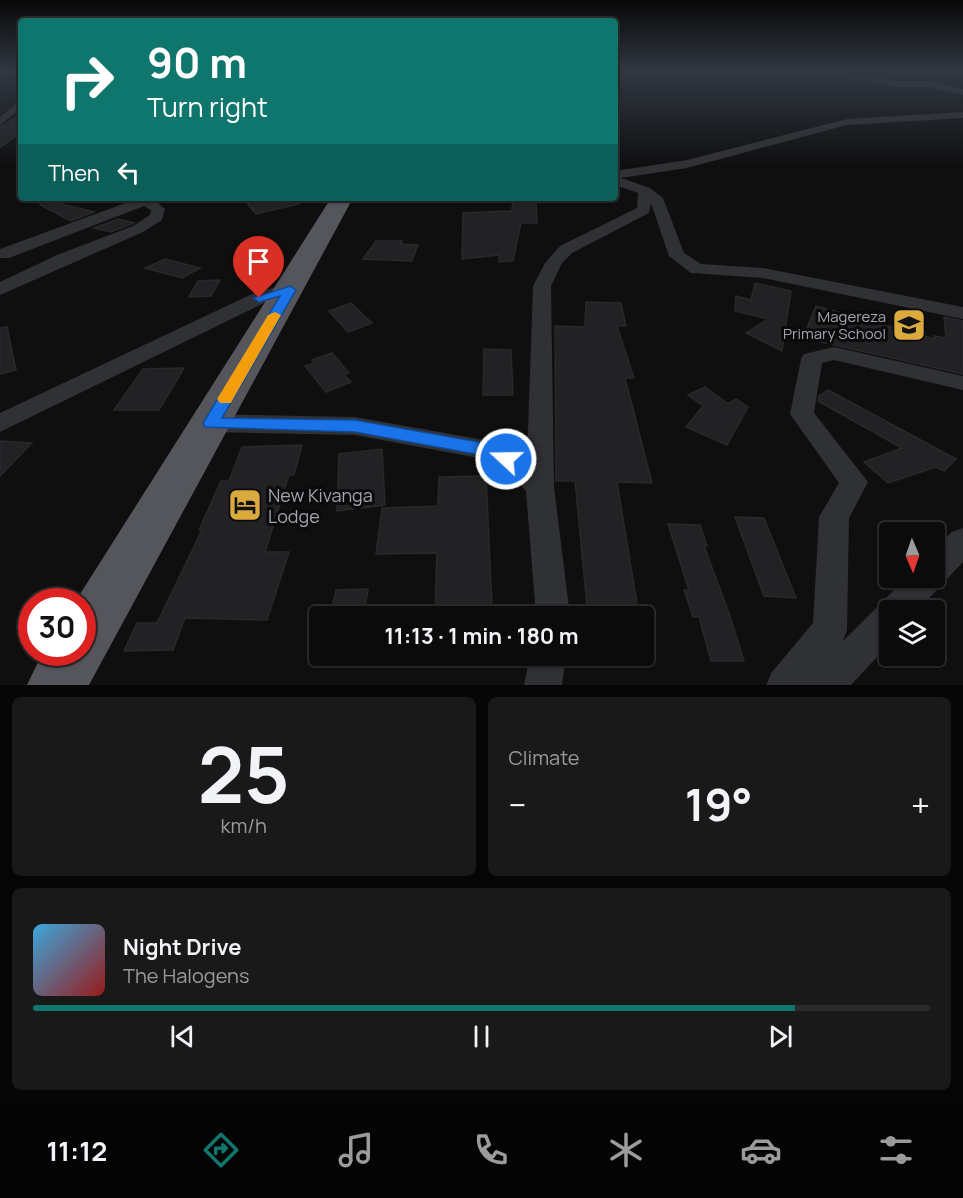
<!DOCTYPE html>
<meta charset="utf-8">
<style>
:root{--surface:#0b0b0c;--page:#19191a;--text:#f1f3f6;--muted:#9a9b9d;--line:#2b2b2d;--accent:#0f766e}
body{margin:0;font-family:Manrope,sans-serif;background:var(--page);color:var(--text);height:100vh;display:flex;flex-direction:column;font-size:22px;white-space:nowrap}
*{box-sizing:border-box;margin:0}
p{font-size:20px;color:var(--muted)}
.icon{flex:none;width:33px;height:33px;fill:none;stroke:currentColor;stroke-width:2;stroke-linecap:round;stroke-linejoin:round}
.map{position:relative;height:685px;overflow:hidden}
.panel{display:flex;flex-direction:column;gap:12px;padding:12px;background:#060607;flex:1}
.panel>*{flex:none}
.banner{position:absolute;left:18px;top:18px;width:600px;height:183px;border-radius:6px;box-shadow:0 2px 4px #0004,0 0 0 2px var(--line);background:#0f766e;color:#fff;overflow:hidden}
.needle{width:39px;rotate:178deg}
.tools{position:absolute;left:879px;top:522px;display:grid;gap:12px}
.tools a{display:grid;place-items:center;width:66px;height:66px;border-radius:6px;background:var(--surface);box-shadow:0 2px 4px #0004,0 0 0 2px var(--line);font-size:30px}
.speed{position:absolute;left:18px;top:588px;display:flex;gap:12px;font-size:30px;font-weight:700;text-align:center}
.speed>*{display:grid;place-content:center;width:78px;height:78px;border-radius:50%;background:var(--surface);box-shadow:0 2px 4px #0004,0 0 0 2px var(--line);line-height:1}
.speed .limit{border:9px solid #d22;background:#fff;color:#111}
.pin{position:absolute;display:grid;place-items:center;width:51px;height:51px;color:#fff;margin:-62px -26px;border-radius:50% 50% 50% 0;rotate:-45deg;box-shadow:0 0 6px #0007}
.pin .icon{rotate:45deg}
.me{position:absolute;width:66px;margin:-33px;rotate:291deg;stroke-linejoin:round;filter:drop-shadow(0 0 4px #0008)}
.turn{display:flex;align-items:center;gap:21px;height:126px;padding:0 30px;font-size:27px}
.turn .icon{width:78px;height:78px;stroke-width:2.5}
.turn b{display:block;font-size:42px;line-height:51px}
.then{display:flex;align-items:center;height:57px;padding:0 30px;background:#0003;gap:12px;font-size:22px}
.big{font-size:45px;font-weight:700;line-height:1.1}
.panel .widget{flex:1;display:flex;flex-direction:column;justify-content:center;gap:9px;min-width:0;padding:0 21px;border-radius:9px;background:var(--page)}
.panel .dial{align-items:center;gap:0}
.dial b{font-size:78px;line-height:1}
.song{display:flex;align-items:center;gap:18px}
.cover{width:72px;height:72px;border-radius:9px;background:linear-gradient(135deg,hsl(200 70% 55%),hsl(0 70% 35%))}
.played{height:6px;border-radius:3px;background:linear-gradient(90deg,var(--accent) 85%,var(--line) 85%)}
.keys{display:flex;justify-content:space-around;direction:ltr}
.heat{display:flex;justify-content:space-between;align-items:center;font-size:33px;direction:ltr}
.panel .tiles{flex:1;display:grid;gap:12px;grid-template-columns:1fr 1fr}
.widget:last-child{grid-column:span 2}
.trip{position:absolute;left:309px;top:606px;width:345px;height:60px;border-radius:6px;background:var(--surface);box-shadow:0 2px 4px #0004,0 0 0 2px var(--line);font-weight:700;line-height:60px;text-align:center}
.tab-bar{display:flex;height:96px;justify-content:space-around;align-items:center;background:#040405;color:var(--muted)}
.tab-bar .icon{width:42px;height:42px}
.tab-bar .active{color:var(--accent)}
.tab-bar b{font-size:27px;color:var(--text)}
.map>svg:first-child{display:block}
</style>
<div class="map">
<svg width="963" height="685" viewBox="0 0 963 685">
<rect width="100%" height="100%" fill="#0f0f10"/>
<path fill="#222224" stroke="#29292c" stroke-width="1.5" d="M21,115v18l-21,14v-20z
M259,198h39l1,6 -43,10 -11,-13z
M513,198l23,1 1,24h-16l-8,38 -14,1v-7l-37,4 1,-46 49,-2z
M42,199l52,13 -23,9 -31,-16z
M118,219l16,4 -23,9 -17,-4z
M376,241h26l-1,3 17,1 -6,16 -49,-2z
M165,259l35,9 -18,10 -37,-10z
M220,280l-9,16 -22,1 9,-16z
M755,283l36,8 -9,60 -36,-18 22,-14 -33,-8 1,-15 15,4z
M586,302l35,1 5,23h-9l17,52h-9l27,105 -35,-1 22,134h-51l-13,-135h-19l-1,-155 30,1z
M351,303l21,20 -24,9 -19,-21z
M816,306l119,33 -1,-3 12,2 -2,-21 19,4v53l-160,-36z
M7,327l9,43 -16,4v-46z
M484,349l27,1 2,45h-30z
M332,353l17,20 -5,2 7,7 -25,10 -21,-26 9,-3 -2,-3z
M184,368l-25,42h-45l29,-41z
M705,387l23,17 8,-5 12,8 -21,38 -41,-18 17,-21 -15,-11z
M828,390l128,69 -12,12 -8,-4 -48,16 -24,-21 38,-14 -84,-47 1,-5z
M0,441l32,2 -32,33z
M302,445l-8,30h-5l-24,77h24l-22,68 -82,-2 -12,32 -49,1 13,-28h20l45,-93h-3l22,-49h8l13,-34z
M382,449l3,56 -48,6 2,-57z
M486,476l6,130 -57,2 2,-55 -61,1 6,-46 56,-2 1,-29z
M735,517l29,1 32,80 -32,-2z
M668,524l32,1 7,21h-3l26,70 14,45h-33l-12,-44h-6l-9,-27h5z
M368,589l-3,19h-33l4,-18z"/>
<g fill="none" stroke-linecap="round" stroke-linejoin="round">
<path fill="#303134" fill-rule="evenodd" d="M816,71h15l64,10h35l33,8v6l-33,-8h-35z
M21,100v8l-21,17v-8z
M963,112v6l-116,7 -160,43 -66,10 29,10 13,10 21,55 17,11 62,4 200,39v12l-200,-41 -72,-5 -22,-17 -18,-53 -2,10 -77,40 -10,10 -11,23 3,201 16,129h-34l-10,-125 -15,-17 -27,-15 -129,-24 -144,-3 -9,-3 -3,-6 3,-6 9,-3 144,3 135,24 37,17 6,-172 12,-23 15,-17 77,-38 1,-15 -23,-8v-14l72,-11 160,-41z
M139,198h20l-3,3 9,8 -3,11 -19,12 -143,63v-13l57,-27 76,-29 17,-11 1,-5 -7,-4 -135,52h-9v-9z
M290,283l7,2 2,4 -2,4 -31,9 -266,130v-19l252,-119z
M834,347l129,29v14l-129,-30 -12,3 -8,50 54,69 -19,36 -2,112 -4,11 63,-63h28v-29l18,-17 11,-4v34l-45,48h-28v33l-39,42h-85l6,-13 41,-49 6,-106 20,-34 -49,-69 11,-55 3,-5z
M530,656h36l-4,29h-38z"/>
<path fill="#55565c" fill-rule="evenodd" d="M331,198h22l-264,487h-62l16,-33h39v-50h-7z"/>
</g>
<linearGradient id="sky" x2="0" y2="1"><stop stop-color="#080809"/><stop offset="0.43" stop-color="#313742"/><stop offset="1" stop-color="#313742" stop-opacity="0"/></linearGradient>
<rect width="963" height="166" fill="url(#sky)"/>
<path fill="#1a73e8" stroke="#114b97" stroke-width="1.5" d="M290,286l6,4 -74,128 133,2 135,24 22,10 2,5 -2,5 -6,1 -20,-9 -131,-24 -150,-5 -2,-4 77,-127 -21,6 -6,-4z"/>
<path fill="#f59e0b" d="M275,312l6,3 -48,84 -2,4h-11l-3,-4 51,-84z"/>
<defs>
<symbol id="school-square" viewBox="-11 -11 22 22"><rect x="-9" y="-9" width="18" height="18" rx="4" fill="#daaa3c" stroke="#0a0a0b"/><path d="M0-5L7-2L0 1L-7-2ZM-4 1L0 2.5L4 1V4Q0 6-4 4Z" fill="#111"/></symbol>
<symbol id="hotel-square" viewBox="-11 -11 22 22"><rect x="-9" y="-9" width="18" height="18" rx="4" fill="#daaa3c" stroke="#0a0a0b"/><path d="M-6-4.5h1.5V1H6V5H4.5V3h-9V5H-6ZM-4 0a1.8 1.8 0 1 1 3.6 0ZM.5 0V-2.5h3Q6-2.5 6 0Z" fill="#111"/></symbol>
</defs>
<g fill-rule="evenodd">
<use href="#school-square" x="890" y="306" width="38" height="38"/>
<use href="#hotel-square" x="226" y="486" width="38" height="38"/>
</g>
<g text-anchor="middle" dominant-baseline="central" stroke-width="6" stroke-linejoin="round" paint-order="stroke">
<g font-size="15" fill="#a2a5af" stroke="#0a0a0b" text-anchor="end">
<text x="886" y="316">Magereza<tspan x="886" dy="17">Primary School</tspan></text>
</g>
<g font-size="18" fill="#a2a5af" stroke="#0a0a0b" text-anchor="start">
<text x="268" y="495">New Kivanga<tspan x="268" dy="21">Lodge</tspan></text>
</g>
</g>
</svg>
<div class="tools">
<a><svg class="needle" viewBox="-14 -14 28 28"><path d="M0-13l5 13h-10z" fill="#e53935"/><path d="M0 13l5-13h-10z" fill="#9a9b9d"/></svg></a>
<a><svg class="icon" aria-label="layers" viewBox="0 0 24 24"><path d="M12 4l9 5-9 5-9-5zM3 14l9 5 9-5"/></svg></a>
</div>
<div class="speed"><div class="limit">30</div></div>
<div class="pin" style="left:259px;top:298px;background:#d93025"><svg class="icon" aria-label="arrive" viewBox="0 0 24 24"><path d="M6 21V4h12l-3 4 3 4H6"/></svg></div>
<svg class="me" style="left:506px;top:459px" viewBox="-20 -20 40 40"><circle r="17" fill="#1a73e8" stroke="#fff" stroke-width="3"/><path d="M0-11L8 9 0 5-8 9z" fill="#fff"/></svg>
<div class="trip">11:13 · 1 min · 180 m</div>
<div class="banner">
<div class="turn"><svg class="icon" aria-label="right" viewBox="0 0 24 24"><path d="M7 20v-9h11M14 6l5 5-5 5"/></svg><div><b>90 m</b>Turn right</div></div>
<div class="then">Then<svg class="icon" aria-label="left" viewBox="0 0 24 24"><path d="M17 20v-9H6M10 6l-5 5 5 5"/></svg></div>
</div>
</div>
<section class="panel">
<div class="tiles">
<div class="widget dial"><b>25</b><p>km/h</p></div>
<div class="widget"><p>Climate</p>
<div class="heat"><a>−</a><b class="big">19°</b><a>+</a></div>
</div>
<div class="widget">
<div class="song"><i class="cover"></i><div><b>Night Drive</b><p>The Halogens</p></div></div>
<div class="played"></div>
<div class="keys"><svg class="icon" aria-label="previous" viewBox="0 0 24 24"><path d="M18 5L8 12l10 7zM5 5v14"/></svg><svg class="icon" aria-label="pause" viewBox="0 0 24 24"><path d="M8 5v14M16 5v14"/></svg><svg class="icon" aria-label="next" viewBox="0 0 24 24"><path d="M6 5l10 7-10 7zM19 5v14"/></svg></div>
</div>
</div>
</section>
<nav class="tab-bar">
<b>11:12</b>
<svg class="icon active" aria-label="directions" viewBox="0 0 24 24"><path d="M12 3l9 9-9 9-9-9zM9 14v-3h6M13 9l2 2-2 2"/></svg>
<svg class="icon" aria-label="music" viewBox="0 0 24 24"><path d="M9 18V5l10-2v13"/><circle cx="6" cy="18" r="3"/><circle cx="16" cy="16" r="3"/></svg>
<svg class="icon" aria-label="phone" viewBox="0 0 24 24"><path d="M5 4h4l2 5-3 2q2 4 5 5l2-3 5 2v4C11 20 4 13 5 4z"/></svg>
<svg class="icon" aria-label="climate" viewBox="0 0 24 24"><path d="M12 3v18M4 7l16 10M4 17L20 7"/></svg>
<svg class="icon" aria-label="car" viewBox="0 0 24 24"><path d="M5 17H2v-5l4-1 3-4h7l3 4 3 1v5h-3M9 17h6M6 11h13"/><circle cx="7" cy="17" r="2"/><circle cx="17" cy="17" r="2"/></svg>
<svg class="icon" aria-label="filters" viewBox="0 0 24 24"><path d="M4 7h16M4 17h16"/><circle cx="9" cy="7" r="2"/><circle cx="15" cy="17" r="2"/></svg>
</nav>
